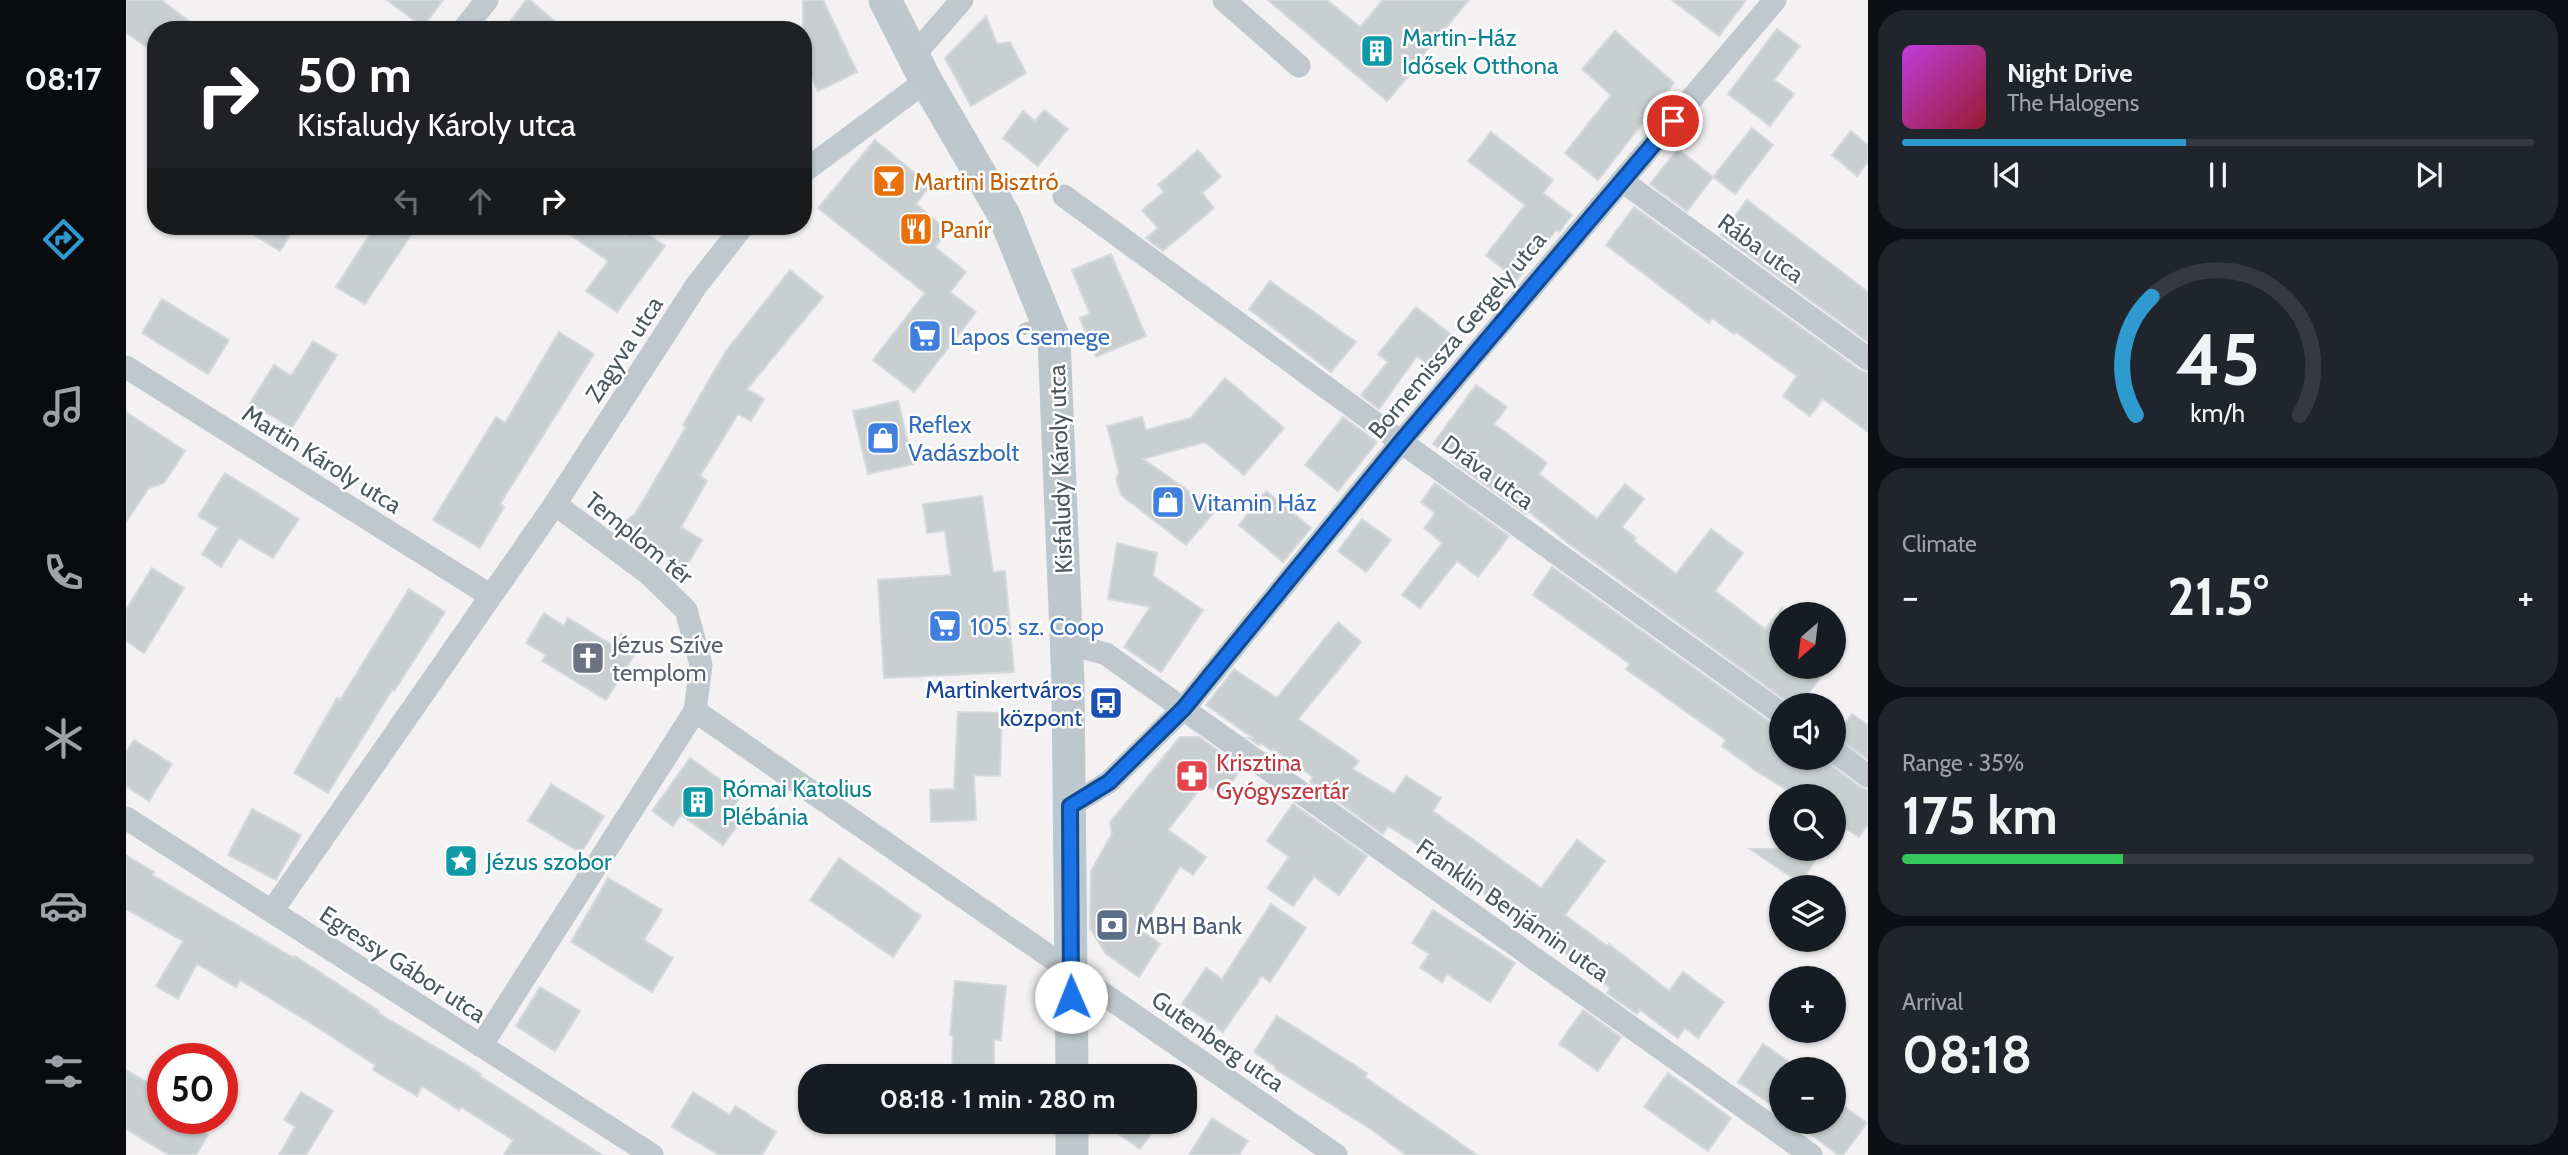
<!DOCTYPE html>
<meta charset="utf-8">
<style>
:root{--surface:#171b24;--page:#20242c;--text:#f1f3f6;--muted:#9ea1a6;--line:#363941;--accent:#2f9ad0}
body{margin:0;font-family:Cabin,sans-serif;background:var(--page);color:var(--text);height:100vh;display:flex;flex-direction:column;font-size:26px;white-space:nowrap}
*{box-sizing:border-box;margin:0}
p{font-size:23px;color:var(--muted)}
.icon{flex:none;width:38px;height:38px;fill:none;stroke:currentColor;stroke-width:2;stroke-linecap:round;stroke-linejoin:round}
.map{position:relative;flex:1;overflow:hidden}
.sheet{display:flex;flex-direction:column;gap:10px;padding:10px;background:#0d0f14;width:700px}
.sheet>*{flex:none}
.hud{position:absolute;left:21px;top:21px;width:665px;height:214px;border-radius:28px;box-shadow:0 2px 5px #0004;background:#202124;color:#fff;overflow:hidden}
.needle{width:46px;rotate:208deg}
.controls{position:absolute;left:1643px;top:602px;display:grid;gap:14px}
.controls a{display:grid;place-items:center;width:77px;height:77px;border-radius:50%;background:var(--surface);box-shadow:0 2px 5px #0004;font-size:35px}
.speed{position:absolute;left:21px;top:1043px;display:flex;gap:14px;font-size:35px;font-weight:700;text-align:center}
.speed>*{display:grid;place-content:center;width:91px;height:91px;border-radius:50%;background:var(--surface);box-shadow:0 2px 5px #0004;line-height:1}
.speed .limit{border:10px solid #d22;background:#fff;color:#111}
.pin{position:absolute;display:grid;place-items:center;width:60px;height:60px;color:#fff;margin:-30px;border:4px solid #fff;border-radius:50%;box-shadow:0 2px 7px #0007}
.me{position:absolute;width:77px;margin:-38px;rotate:359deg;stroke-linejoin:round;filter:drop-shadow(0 0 5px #0008)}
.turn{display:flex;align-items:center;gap:24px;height:147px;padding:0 35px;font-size:32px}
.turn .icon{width:91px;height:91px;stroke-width:2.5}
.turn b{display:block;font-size:49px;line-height:60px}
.lanes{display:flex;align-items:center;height:66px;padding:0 35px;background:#0003;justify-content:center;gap:35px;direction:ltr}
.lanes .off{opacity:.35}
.big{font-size:52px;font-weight:700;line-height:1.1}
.sheet .widget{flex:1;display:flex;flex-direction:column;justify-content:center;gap:10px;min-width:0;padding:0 24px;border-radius:28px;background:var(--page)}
.sheet .dial{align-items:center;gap:0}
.dial svg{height:182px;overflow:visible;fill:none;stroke:var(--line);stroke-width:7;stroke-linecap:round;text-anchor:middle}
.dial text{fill:var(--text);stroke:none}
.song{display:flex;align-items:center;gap:21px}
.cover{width:84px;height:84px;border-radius:10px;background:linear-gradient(135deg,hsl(290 70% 55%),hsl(350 70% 35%))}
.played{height:7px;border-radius:4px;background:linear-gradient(90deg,var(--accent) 45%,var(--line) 45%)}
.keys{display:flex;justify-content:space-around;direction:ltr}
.heat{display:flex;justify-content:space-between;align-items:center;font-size:38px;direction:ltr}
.charge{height:10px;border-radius:5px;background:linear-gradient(90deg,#34c759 35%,var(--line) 0)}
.trip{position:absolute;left:672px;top:1064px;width:399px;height:70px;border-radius:28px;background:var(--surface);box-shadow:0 2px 5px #0004;font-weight:700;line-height:70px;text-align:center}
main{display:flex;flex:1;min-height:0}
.dock{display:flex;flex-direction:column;width:126px;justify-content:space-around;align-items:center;background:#090b0e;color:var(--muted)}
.dock .icon{width:49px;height:49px}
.dock .current{color:var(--accent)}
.dock b{font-size:32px;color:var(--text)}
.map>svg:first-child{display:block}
</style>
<main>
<nav class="dock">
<b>08:17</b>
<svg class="icon current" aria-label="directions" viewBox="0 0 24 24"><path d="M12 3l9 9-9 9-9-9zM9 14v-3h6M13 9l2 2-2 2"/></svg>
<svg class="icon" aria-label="music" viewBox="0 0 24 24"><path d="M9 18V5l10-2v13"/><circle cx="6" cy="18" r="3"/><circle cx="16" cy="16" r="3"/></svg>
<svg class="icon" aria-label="phone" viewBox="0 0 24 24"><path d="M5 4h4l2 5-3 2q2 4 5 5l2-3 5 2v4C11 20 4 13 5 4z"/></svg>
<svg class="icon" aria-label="climate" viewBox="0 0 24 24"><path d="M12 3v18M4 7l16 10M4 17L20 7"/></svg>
<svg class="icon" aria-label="car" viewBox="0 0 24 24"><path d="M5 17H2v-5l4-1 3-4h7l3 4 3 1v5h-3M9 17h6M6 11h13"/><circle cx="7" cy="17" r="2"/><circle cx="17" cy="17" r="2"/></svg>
<svg class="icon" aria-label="filters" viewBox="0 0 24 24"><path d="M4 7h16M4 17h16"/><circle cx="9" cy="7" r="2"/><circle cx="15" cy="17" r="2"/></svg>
</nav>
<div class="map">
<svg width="1742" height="1155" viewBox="0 0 1742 1155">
<rect width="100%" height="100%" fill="#f3f1f2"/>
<path fill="#c9ced0" stroke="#d6d9dc" stroke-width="2" d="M0,0h35l40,30h-45v23l-30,-20z
M261,0h56l-20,27z
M400,0h4l35,30h-61z
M677,0h20l34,72 -39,19 -15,-32z
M1142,0h59l33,27 23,-27h86l-59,70 2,2 -25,29z
M1546,0h74l-27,36z
M860,16l11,28 13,-2 16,31 -55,33 -26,-48z
M1651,29l23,17 -26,34 20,14 -24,32 -42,-32z
M1489,31l59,52 -76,97 -33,-27 46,-58 -29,-26z
M918,110l24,19 -30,37 -35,-28 20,-27 12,10z
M1626,128l21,17 -38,49 -22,-17z
M1725,131l17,14v17l-11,14 -25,-21z
M1365,132l62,48 -10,13 29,22 -13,17 -3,-2 -39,50 -31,-25 39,-50 -57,-44z
M749,140l55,46 -14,18 32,27 -13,16 31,25 -16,20 26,20 -62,80 -41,-32 52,-67 -107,-85z
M1552,149l35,28 -26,34 -37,-27z
M1072,150l23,27 -19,16 12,15 -51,43 -17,-13 12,-10 -16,-18 22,-18 -6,-7z
M1621,200l121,92v50l-147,-107z
M1508,207l226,163 8,3v59l-45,-33 -13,17 -27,-20 14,-20 -61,-44 -2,2 -22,-16 -3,5 -103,-78z
M114,226h55l-15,25z
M249,226h42l-52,78 -29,-17z
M432,226h52l15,10 7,-10h3l30,20 -48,66 -31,-21 22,-30z
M985,254l35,82 -50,21 -16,-39 10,-4 -18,-44z
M664,270l33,27 -76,92 17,10 -13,22 -13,-7 -38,62 7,5 -26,46 21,13 -16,27 -44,-26 -6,2 -11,-8 -1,-13 11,-8 12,-20 39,-67 -3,-2 43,-74z
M1144,281l86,61 -25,30 -82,-63z
M36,299l67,41 -21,34 -66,-41z
M1290,307l46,36 -24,30 -21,-17 -38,53 -18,-14 27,-33 -10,-8z
M433,332l35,22 -94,150 4,3 -24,41 -47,-28 63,-103 9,6z
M187,341l24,14 -45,73 -42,-25 24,-38 17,11z
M1099,378l59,50 -40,47 -39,-33 -62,17 73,51 -30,35 -65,-50 -5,-16 3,-6 -12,-47 35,-9 4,13 45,-12z
M1350,385l31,22 -13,17 53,39 -8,11 58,45 28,-35 19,15 -22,28 14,11 -2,3 42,33 35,-45 32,24 -28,38 50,38 17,-21v59h47l-30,38h-7l-223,-161 -41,-33 -2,3 -74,-53 2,-2 -21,-15z
M772,401l15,63 -45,10 -15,-63z
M0,412l59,39 -21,32 -15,5 -23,34z
M1217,417l34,25 -39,49 -33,-26z
M99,473l74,46 -26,39 -34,-20 -18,29 -19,-13 16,-26 -20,-12z
M1309,483l74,53 -31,41 -21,-16 -37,47 -18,-13 40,-52 -18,-15 11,-15 -14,-11z
M1140,491l45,37 -28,34 -44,-37z
M856,496l11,76 12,-1 9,101 -130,6 -6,-98 73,-5 -6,-44 -18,2 -4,-29z
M1236,519l29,21 -25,32 -28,-21z
M991,543l40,10 -4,23 50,34 -42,62 -37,-25 26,-40 -42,-8z
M1426,567l222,158 8,3v30h40l38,29 8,3v34l-9,13 -25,-16v-25h-37l-41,-25 -34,-25 4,-6 -100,-71 4,-5 -97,-69z
M26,568l32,20 -40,65 -18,-12v-31z
M283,589l36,23 -51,79 -2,-1 -64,103 -34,-20 43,-75 3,2z
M418,613l20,13 4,-8 46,28 7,-12 19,12 -34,54 -64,-39 4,-6 -20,-12z
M1212,622l23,20 -63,77 61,42 -6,8 41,25 12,-18 35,22 -8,13 108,77 36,-48 28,21 -40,54 42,31 2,-2 60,47 14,-19 41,30 -26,36 -13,-10 -7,10 -38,-28 -3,4 -30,-21 3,-5 -22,-16 1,-2 -125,-91 -2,3 -35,-24 4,-5 -43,-27 -5,8 -73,-52 3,-5 -40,-28 -1,2 -11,-8 -2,2 -11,-7h5l-47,-33 28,-36 43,29z
M832,712l44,1 -2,63 -26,-1 2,45 -45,2 -1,-32 24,-1z
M1726,714l16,11v34l-33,-22z
M1054,737h19l43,31 -20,28 -18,-12 -36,46 38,27 -13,18 -13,-9 -39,64 19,14 -21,33 -33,-23 -16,-26 1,-57 21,-37 -2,-12z
M8,740l38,24 -23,37 -23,-15v-34z
M564,758l52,37 -10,14 11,9 -20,27 -42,-30 -8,11 -21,-15z
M425,784l53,32 -23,37 -53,-32z
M1167,804l74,52 -28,39 -25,-18 -21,29 -26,-18 22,-31 -22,-16z
M126,809l49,26 -25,45 -48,-25z
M1624,849h73l-23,34z
M0,855l28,17 -2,3 142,83 1,-2 84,55 -1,2 103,61 -1,2 122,79h-98l9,-15 -52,-33 -2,3 -37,-24 -5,10 -44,-26 2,-5 -63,-41 -72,-44 -4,7 -39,-23 -19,35 -22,-13 27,-45 -57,-32z
M713,858l82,58 -28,41 -83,-57z
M482,878l54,32 -18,30 29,18 -21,34 -81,-50z
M1145,904l35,24 -36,54 -8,-6 -39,56 -41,-28 24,-36 16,11z
M1307,910l82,53 -25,39 -43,-28 -5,8 -22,-14 9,-14 -17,-11z
M829,981l51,5 -5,54 -7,-1v37h-42l1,-40 -3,-1z
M414,987l40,24 -25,40 -39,-25z
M1457,1010l38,27 -23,34 -39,-27z
M1151,1016l90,57 -2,4 112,78h-71l-34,-25 -97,-61 1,-2 -22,-15z
M1637,1044l37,25h-18v43l-44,-30z
M0,1070l37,21v27h17l28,17 -12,20h-27l-43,-26z
M1542,1073l63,45 -23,33 -64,-44z
M175,1092l32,19 -27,44h-27l16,-28 -11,-7z
M567,1092l37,23 5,-9 41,26 -14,23h-43l-47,-28z
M1708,1099l33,24 -24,32h-5l-43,-33h39z
M1086,1118l36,23 -9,14h-50z
M975,1122h59l-20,27z"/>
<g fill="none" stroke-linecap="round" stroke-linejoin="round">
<path stroke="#bfc8cc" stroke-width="12" d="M898,329l23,-7"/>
<path stroke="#bfc8cc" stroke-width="23" d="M1098,0l75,66
M337,30l24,-30
M788,55l48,-55
M677,172l123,-91
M1496,181l246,178
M938,196l337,246 381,272
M0,367l365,229
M941,643l39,11 705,501
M569,711l641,444
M1708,751l34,25
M944,806l39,-24 75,-74 217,-266 374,-442
M0,818l526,337
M146,911l283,-407 141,-218 47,-60
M355,1046l214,-335 6,-46 -15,-55 -37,-36 -94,-70"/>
<path stroke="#bcc8cd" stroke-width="33" d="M759,0l41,81 78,134 50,124 14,344 4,393
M946,1122v33"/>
</g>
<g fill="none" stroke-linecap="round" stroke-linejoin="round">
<defs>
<path id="route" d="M945,997l-1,-191 39,-24 75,-74 217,-266 272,-321"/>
</defs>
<use href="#route" stroke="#114b97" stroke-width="18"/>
<use href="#route" stroke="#1a73e8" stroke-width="12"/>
</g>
<defs>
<symbol id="building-square" viewBox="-11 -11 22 22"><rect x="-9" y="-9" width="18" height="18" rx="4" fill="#0f9aa8" stroke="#fff"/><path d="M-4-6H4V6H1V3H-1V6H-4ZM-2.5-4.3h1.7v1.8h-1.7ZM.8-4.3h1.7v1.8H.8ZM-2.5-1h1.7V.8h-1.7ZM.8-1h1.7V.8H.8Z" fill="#fff"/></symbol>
<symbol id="bar-square" viewBox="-11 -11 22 22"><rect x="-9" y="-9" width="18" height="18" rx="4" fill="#e8710a" stroke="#fff"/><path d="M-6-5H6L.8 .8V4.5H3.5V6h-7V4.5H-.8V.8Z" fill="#fff"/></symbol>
<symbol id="restaurant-square" viewBox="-11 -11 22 22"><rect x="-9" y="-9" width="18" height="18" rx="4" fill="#e8710a" stroke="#fff"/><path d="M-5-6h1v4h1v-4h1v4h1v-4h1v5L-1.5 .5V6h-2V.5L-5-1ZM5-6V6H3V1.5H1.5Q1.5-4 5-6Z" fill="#fff"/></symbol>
<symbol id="supermarket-square" viewBox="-11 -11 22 22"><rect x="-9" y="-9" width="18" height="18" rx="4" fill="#3f7fe0" stroke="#fff"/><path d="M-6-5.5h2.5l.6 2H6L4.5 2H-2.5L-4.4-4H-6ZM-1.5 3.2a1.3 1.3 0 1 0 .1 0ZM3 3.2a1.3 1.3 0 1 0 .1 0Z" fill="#fff"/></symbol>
<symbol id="shop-square" viewBox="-11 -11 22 22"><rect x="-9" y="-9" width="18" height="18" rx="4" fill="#3f7fe0" stroke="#fff"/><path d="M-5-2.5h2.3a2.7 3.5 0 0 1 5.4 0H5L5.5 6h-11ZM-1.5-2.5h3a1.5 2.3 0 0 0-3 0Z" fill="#fff"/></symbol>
<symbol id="church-square" viewBox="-11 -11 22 22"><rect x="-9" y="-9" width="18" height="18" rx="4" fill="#6b7280" stroke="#fff"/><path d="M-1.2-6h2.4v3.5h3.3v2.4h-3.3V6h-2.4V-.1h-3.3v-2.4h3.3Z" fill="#fff"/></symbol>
<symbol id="bus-square" viewBox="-11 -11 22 22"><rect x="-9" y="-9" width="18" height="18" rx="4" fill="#1a4fb4" stroke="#fff"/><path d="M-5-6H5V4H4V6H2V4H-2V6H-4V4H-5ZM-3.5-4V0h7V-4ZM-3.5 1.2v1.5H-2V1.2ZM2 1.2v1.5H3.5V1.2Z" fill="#fff"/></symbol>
<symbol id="pharmacy-square" viewBox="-11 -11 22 22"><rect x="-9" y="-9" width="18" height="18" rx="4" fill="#e0444e" stroke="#fff"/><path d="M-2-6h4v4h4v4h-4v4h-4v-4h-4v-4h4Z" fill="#fff"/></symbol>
<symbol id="sight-square" viewBox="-11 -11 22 22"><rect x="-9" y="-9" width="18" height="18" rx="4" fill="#0f9aa8" stroke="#fff"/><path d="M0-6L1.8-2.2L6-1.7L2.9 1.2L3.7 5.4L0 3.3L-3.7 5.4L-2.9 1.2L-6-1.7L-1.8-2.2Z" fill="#fff"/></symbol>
<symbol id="bank-square" viewBox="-11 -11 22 22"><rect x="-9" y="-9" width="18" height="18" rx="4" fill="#5c6f8a" stroke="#fff"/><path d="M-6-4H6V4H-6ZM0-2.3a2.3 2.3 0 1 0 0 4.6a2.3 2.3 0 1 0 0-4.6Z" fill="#fff"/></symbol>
</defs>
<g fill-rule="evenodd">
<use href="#building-square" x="1232" y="32" width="38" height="38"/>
<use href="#bar-square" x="744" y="162" width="38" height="38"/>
<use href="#restaurant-square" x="771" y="210" width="38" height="38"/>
<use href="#supermarket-square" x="780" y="317" width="38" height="38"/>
<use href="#shop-square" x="738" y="419" width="38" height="38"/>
<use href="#shop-square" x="1023" y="483" width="38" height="38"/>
<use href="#supermarket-square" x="800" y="607" width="38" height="38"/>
<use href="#church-square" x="443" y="639" width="38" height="38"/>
<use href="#bus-square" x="961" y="684" width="38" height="38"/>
<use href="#pharmacy-square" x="1047" y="757" width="38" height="38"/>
<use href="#building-square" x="553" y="783" width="38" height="38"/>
<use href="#sight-square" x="316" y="842" width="38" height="38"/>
<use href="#bank-square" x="967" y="906" width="38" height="38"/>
</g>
<g text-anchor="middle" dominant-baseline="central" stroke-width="5" stroke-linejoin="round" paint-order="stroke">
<g font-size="24" fill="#0d838f" stroke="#fff" text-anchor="start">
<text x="1276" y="37">Martin-Ház<tspan x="1276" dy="28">Idősek Otthona</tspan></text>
<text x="596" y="788">Római Katolius<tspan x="596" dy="28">Plébánia</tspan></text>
<text x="360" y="861">Jézus szobor</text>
</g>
<g font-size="24" fill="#c56008" stroke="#fff" text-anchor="start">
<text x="788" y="181">Martini Bisztró</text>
<text x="814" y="229">Panír</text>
</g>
<g font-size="24" fill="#4b585d" stroke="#fff">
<text transform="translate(1635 248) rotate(36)">Rába utca</text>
<text transform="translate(1331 335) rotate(-50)">Bornemissza Gergely utca</text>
<text transform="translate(498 349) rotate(-57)">Zagyva utca</text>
<text transform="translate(196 459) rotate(32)">Martin Károly utca</text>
<text transform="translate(934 469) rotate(-92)">Kisfaludy Károly utca</text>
<text transform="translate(1362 472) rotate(36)">Dráva utca</text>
<text transform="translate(513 538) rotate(39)">Templom tér</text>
<text transform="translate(1387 910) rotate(35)">Franklin Benjámin utca</text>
<text transform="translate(277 964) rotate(33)">Egressy Gábor utca</text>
<text transform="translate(1092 1041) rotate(35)">Gutenberg utca</text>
</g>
<g font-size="24" fill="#366cbe" stroke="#fff" text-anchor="start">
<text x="824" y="336">Lapos Csemege</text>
<text x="782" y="424">Reflex<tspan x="782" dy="28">Vadászbolt</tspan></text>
<text x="1066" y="502">Vitamin Ház</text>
<text x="844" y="626">105. sz. Coop</text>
</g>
<g font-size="24" fill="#5b616d" stroke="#fff" text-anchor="start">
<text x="486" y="644">Jézus Szíve<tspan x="486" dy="28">templom</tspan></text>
</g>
<g font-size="24" fill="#164399" stroke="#fff" text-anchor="end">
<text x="956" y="689">Martinkertváros<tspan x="956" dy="28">központ</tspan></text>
</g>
<g font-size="24" fill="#be3a42" stroke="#fff" text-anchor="start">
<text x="1090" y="762">Krisztina<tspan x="1090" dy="28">Gyógyszertár</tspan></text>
</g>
<g font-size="24" fill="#4e5e75" stroke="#fff" text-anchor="start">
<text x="1010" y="925">MBH Bank</text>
</g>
</g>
</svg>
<div class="controls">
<a><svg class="needle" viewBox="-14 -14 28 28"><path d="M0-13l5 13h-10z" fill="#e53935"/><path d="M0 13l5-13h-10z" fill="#9ea1a6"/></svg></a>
<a><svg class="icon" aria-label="sound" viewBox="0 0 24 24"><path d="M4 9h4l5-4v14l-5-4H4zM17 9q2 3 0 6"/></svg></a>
<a><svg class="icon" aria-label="search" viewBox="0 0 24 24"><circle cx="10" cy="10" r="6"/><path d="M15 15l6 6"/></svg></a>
<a><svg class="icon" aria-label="layers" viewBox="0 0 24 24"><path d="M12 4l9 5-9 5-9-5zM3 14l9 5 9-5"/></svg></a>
<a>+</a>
<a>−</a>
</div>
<div class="speed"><div class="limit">50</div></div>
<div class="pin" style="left:1547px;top:121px;background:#d93025"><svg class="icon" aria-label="arrive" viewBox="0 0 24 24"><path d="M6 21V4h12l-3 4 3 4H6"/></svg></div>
<svg class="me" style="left:945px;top:997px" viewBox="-20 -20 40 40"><circle r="19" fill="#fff"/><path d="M0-13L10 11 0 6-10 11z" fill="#1a73e8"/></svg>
<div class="trip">08:18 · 1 min · 280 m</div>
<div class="hud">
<div class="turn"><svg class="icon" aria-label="right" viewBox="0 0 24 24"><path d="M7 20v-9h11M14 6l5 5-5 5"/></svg><div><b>50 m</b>Kisfaludy Károly utca</div></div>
<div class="lanes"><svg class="icon off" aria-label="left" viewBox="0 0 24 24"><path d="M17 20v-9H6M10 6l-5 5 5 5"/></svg><svg class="icon off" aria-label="ahead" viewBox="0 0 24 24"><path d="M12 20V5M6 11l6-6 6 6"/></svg><svg class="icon" aria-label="right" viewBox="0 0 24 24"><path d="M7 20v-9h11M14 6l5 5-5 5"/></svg></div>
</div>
</div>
<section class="sheet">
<div class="widget">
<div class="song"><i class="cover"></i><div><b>Night Drive</b><p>The Halogens</p></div></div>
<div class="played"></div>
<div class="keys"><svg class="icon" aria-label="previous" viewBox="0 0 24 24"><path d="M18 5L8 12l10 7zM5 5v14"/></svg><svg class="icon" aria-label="pause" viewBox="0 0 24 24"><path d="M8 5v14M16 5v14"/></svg><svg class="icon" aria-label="next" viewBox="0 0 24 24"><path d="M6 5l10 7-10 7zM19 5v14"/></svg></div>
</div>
<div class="widget dial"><svg viewBox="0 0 100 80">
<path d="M14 69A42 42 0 1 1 86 69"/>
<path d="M14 69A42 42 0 0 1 21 17" stroke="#2f9ad0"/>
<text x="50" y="56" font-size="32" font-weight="700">45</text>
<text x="50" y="72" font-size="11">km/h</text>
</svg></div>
<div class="widget"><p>Climate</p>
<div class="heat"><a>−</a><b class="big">21.5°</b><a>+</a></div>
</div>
<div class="widget"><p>Range · 35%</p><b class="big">175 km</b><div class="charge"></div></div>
<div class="widget"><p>Arrival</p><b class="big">08:18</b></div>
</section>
</main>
